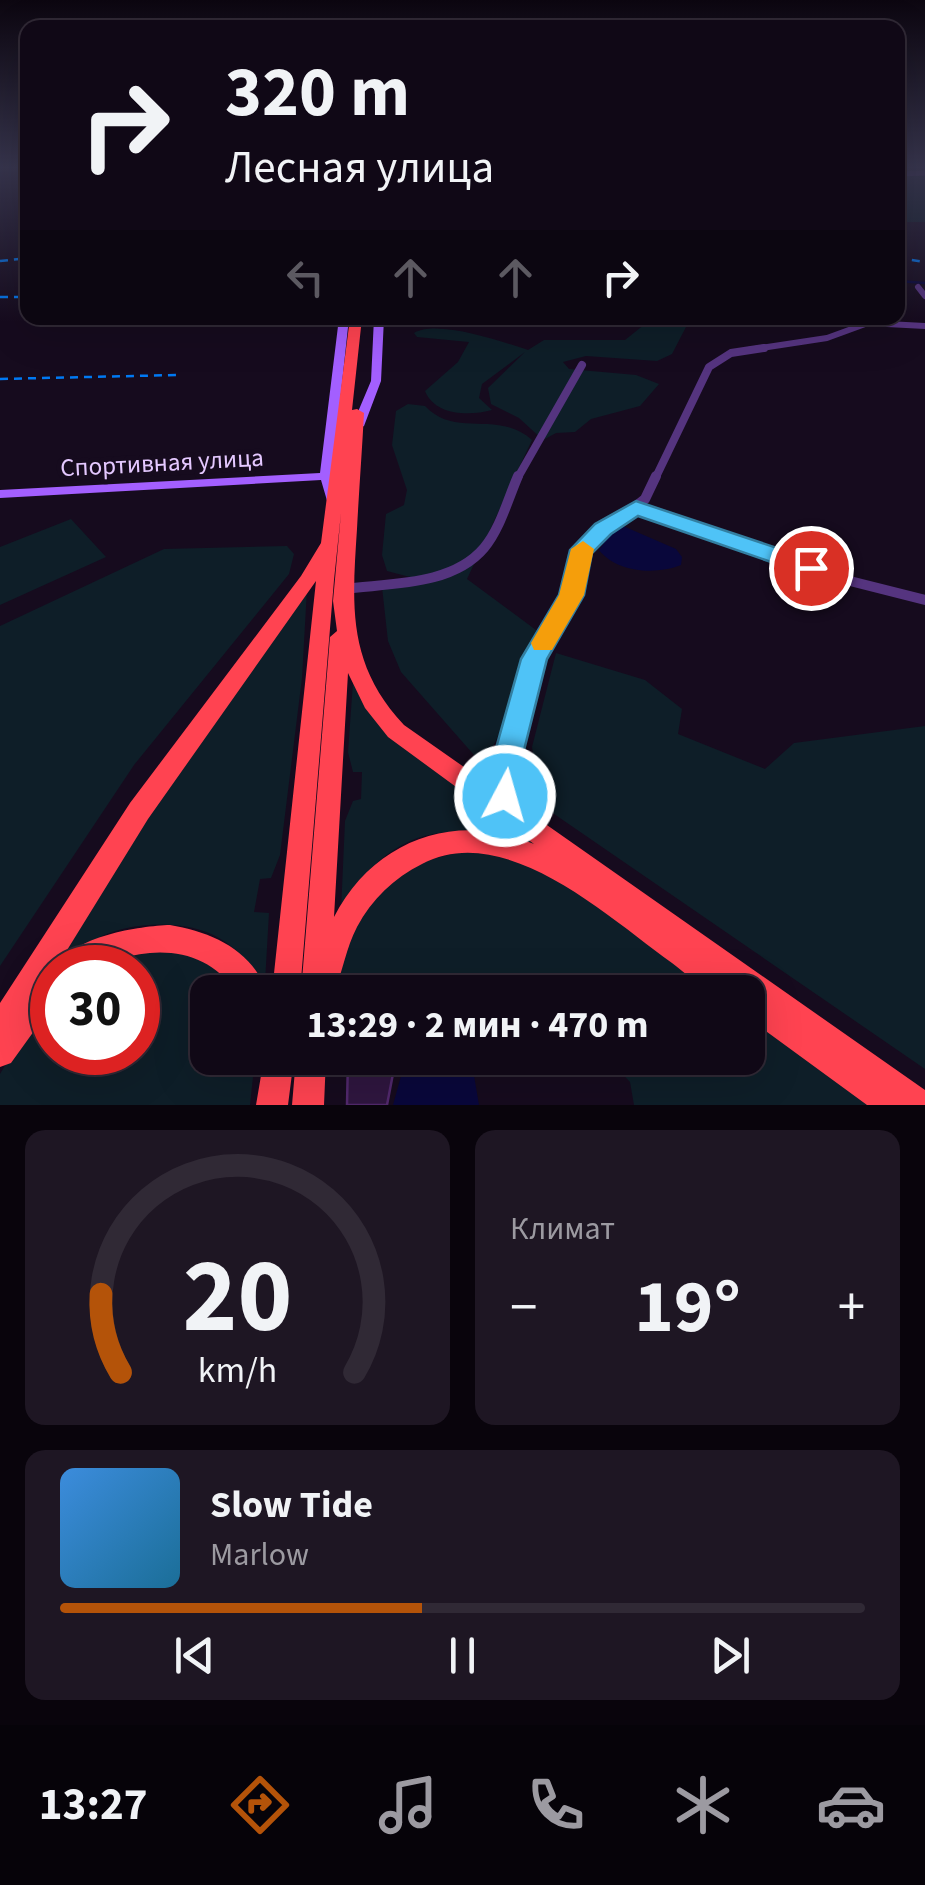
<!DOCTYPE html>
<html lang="ru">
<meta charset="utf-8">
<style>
:root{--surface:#100816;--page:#1e1623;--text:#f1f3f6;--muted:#9c9aa1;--line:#302935;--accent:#b45309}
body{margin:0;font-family:"Source Sans 3",sans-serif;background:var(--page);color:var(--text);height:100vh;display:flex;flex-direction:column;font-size:38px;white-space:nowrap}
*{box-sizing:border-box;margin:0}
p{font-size:32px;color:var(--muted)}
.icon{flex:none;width:55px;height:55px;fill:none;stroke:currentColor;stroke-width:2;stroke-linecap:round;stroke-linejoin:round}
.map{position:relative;height:1105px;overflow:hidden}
.panel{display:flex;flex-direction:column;gap:25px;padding:25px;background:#09040c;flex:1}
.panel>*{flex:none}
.top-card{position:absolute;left:20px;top:20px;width:885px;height:305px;border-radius:20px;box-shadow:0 10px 40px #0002,0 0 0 2px var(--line);background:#100816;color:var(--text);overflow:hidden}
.speed{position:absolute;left:30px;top:945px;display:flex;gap:20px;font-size:50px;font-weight:700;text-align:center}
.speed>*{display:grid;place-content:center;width:130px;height:130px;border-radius:50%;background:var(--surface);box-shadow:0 10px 40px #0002,0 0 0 2px var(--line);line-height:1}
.speed .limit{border:15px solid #d22;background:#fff;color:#111}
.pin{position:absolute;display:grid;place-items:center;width:85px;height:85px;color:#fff;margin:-42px;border:5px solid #fff;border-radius:50%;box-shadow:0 2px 10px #0007}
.me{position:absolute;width:110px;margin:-55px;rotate:6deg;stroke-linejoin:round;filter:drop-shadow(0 0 8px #0008)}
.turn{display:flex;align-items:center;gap:35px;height:210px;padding:0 40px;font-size:45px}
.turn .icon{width:130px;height:130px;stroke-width:2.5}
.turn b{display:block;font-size:70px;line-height:85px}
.lanes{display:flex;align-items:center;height:95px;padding:0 40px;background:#0003;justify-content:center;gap:50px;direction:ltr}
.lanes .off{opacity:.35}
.big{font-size:75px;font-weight:700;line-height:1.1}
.panel .tile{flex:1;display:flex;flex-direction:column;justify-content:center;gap:15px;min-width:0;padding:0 35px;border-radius:20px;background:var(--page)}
.panel .dial{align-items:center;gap:0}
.dial svg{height:260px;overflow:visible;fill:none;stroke:var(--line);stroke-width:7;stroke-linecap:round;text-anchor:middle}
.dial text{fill:var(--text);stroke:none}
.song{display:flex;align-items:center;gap:30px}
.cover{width:120px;height:120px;border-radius:15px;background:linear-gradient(135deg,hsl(210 70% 55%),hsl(200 70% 35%))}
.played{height:10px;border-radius:5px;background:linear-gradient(90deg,var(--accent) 45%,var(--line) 45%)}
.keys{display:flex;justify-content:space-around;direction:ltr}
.heat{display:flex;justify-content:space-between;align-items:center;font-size:55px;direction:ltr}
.panel .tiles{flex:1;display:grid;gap:25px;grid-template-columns:1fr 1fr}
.tile:last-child{grid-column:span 2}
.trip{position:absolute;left:190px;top:975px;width:575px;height:100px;border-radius:20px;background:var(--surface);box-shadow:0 10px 40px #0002,0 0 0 2px var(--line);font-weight:700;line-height:100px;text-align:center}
.dock{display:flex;height:160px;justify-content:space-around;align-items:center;background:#060309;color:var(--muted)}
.dock .icon{width:70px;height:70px}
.dock .selected{color:var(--accent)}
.dock b{font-size:45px;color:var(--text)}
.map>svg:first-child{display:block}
</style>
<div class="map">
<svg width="925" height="1105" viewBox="0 0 925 1105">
<rect width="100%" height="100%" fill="#160b1e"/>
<path fill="#0e1e28" d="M925,174v48h-27v-46z
M650,320l36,7 -14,27 -15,7 -71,-5 -23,6 6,7 67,6 23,9 -19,22 -49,13 -16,13 -19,1 -13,7 -24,-22 -28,-14 -3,-16 37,-36 -43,32 -3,14 13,12c-22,6 -57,6 -67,-19l33,-29 11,-20 -52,-5 -3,-4c23,-14 89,9 114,17l16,-10h81z
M408,404l17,2c31,33 72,3 107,34l-65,139 73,54c-33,37 -25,91 -59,130l-80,-91 -13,-31 -6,-54 43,-6 -38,-10 -5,-16 4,-41 18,-9 3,-15 -15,-45 4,-34z
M71,519l35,38 -106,48v-58z
M287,546l7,8 -5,20 -155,191 -134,201v-340l164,-77z
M307,589l-5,89 -22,177 -9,23 -11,1 -6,33 15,1 -4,69c-14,-17 -27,-33 -46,-44 -32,-19 -90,-17 -123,1 -21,11 -39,28 -56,41l85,-134z
M556,653l89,27 37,29 -4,25 87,35 29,-26 131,-17v343l-384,-264 -9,-58z
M353,682l53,67 149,108c-88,-39 -162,-41 -214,54l4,-90 8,-20 8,-2 1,-27h-9l-5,-20z
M471,849l69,16 181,127h-251l-13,-19h-117l14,-52 52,-55z
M151,947c36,7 67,12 88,45h-31v66h47l-5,47h-250v-31l31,-53 21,-25v56h86v-84l-52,-1z
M748,1012l126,93h-240l-4,-23 -23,-24h141z"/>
<path fill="#09073b" d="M623,526l53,23 6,8 -1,8c-25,10 -64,8 -82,-15l14,-20z
M406,1058h65l8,47h-86z"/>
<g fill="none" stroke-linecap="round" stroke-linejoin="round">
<path stroke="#09073b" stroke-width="2.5" d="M898,281l27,2"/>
</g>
<path fill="#2f163f" stroke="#51286c" stroke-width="2.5" d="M455,981l1,11h-106v-7z
M348,1058h48l-9,47h-40z"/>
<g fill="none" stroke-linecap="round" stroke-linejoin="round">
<path stroke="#55347f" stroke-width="5" d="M898,174l27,-1"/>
<path stroke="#55347f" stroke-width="6" d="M918,287l7,9
M748,350l79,-12 41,-15 57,3"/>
<path stroke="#55347f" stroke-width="8" d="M517,479l65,-114
M655,479l54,-112 22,-14 33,-5"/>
<path stroke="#55347f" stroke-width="10" d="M636,508l210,72 79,20
M344,589c46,-6 108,-3 140,-41 16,-19 24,-49 34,-72
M544,641l27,-46 10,-45 64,-51 11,-23"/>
<path stroke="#55347f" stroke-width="12" d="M465,774l21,3 19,-10
M509,805c-12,-39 16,-131 37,-166"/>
<path fill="#a35fff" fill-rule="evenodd" d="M339,318h10l-17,158 8,28 -1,3h-10l-1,-3 -7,-24 -321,18v-8l320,-17z
M374,318h10l-3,63 -17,45 -6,3 -6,-3 19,-45z"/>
<path fill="#ff4351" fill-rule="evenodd" d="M350,318h12l-10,92 5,-1 7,4c-2,39 -5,77 -7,116 -5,77 -10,135 47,196l521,365v15h-58l-119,-87v-26c-12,0 -28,3 -38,-2 -13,-6 -26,-18 -38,-27 -64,-46 -167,-143 -250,-99 -28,14 -50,35 -65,63 -11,21 -14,44 -23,65h-33l29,-355 7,-6 -4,-30 8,-88 -7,67 -34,412h-28l44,-411 -168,238 -92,149h-4v38l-41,57 -11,4v-64l130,-200 171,-227 20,-33zM348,673l17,35 23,29 146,107c-79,-34 -161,-3 -200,73z
M170,925c42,7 82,25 97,67h-31c-26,-40 -72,-47 -117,-33 -7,2 -15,7 -22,9 -12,2 -27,0 -39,0 13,-32 82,-42 112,-43z
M264,1058h30l-6,47h-32z
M296,1058h30l-2,47h-32z"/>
<path stroke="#0079f3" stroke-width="2.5" stroke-dasharray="8 6" stroke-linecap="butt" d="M898,258l27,4
M0,261l28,-3
M0,297h28
M0,379l177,-4"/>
</g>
<linearGradient id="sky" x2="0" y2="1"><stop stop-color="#0c0610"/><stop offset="0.52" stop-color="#36344c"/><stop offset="1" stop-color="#36344c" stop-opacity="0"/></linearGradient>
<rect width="925" height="322" fill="url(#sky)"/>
<path fill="#4fc3f7" stroke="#337fa1" stroke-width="2.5" d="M636,501l183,61 3,6 -3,5h-16l-165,-57 -27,18 -19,19 -8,42 -37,64 -27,107 1,30 -5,10 -11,4 -11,-4 -4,-10 1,-30 30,-107 38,-64 11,-45 25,-26z"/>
<path fill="#f59e0b" d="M583,541l11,8 -10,46 -32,55h-18l-3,-7 28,-48 12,-46z"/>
<g text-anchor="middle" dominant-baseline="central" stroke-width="10" stroke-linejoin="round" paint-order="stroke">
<g font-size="25" fill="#e4c8ff" stroke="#160b1e">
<text transform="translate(162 463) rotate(-3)">Спортивная улица</text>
</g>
</g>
</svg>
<div class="speed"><div class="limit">30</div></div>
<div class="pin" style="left:811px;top:568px;background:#d93025"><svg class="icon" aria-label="arrive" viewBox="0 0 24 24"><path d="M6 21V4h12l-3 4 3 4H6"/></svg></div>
<svg class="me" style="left:505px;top:796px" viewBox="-20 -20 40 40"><circle r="17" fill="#4fc3f7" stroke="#fff" stroke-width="3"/><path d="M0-11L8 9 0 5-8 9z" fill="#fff"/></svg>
<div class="trip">13:29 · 2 мин · 470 m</div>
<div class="top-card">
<div class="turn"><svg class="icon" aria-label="right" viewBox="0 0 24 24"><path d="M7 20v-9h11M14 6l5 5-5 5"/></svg><div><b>320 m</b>Лесная улица</div></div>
<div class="lanes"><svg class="icon off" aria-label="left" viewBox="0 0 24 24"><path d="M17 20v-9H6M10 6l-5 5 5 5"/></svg><svg class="icon off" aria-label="ahead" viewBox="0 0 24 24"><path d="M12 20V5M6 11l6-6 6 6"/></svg><svg class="icon off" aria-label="ahead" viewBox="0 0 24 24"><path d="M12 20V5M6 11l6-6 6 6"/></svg><svg class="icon" aria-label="right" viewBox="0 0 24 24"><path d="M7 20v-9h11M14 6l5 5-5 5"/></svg></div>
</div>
</div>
<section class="panel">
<div class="tiles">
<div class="tile dial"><svg viewBox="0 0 100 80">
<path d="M14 69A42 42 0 1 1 86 69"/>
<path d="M14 69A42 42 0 0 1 8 45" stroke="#b45309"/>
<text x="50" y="56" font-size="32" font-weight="700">20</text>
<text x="50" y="72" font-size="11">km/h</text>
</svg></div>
<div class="tile"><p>Климат</p>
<div class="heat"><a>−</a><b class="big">19°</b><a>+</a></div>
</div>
<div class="tile">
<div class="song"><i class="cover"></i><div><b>Slow Tide</b><p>Marlow</p></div></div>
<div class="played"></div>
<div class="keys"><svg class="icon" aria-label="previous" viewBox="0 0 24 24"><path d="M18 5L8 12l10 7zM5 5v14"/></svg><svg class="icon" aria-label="pause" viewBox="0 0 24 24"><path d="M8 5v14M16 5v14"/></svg><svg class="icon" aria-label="next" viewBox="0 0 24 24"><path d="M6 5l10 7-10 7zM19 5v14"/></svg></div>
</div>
</div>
</section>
<nav class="dock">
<b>13:27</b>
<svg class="icon selected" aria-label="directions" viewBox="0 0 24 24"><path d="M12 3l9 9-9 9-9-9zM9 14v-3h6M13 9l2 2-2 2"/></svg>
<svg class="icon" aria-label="music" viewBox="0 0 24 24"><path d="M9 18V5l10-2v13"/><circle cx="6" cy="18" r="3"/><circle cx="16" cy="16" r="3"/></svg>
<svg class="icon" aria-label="phone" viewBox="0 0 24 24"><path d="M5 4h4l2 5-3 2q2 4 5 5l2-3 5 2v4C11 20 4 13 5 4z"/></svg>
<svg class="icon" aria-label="climate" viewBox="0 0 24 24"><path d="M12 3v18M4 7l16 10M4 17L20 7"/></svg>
<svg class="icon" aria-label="car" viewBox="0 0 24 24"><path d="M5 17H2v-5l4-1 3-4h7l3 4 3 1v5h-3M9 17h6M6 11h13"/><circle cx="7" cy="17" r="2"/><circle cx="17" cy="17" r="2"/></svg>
</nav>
